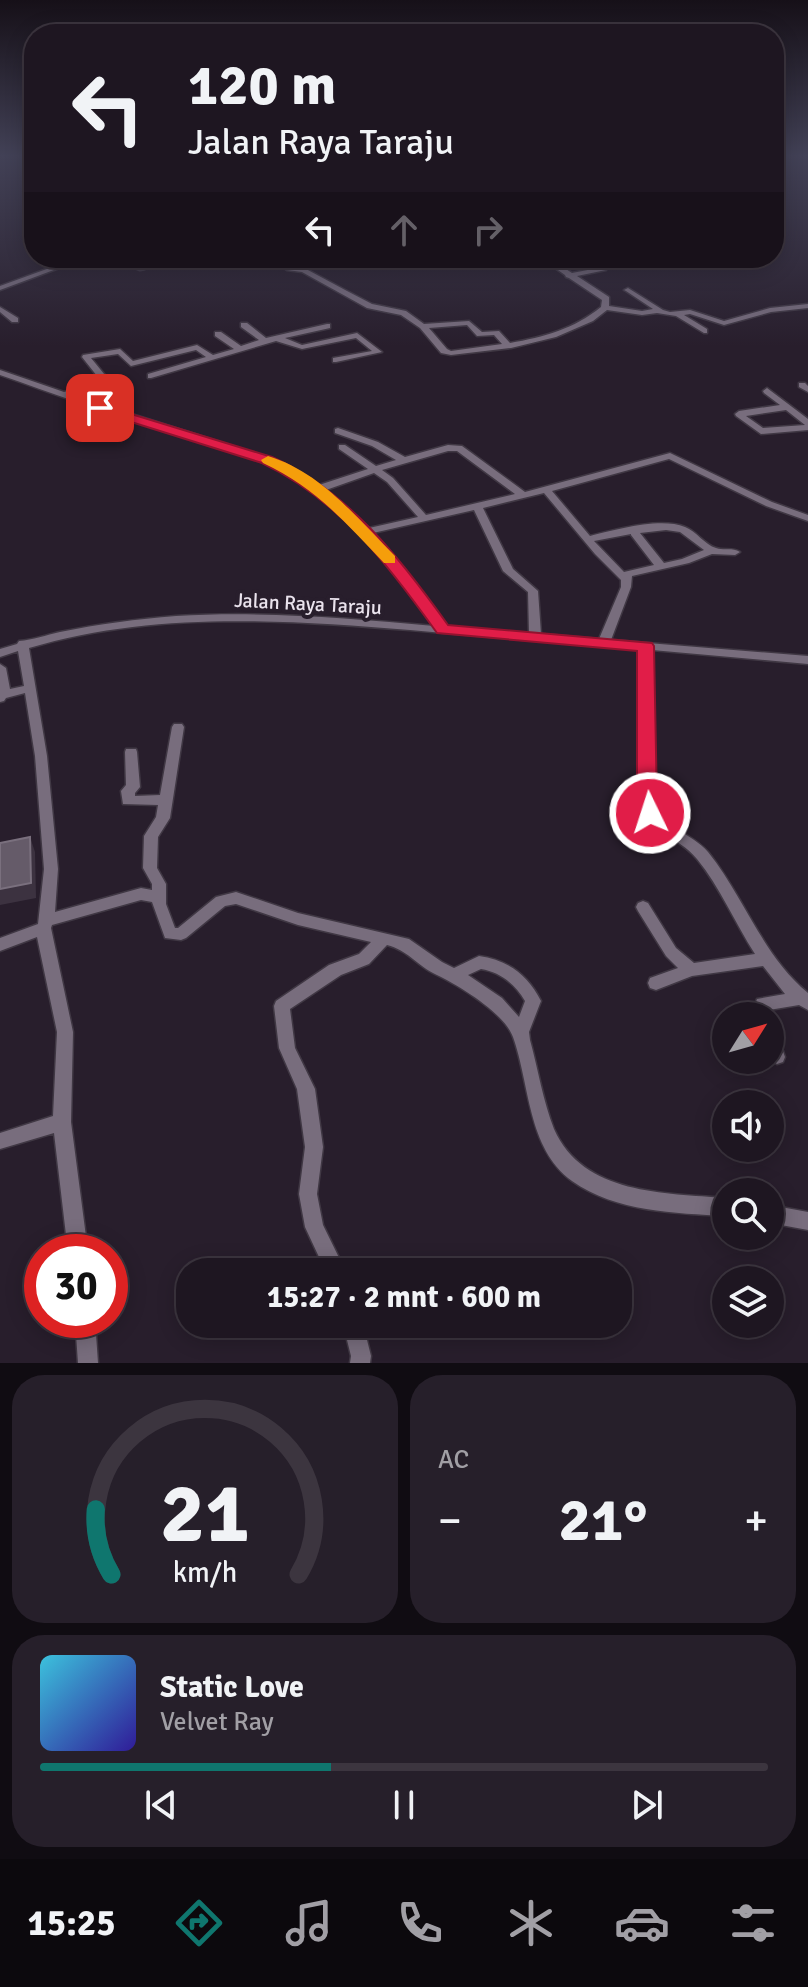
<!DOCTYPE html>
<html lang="id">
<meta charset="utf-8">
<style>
:root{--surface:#1e1621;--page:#261f2a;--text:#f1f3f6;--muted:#a19fa5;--line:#3c353f;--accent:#0f766e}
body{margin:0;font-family:Signika,sans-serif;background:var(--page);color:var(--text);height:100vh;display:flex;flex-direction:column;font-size:30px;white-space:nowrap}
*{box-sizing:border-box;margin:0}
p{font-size:26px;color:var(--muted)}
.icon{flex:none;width:44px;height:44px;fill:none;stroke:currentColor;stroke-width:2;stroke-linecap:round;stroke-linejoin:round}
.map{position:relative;height:1363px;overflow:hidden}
.drawer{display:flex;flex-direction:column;gap:12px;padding:12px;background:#100c12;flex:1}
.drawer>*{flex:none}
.banner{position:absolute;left:24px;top:24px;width:760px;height:244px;border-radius:32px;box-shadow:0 4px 20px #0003,0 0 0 2px var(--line);background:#1e1621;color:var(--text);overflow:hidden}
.needle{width:52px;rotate:53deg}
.fabs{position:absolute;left:712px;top:1002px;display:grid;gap:16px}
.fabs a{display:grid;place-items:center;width:72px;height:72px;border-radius:50%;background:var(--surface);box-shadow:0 4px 20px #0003,0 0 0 2px var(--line);font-size:40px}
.speed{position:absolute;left:24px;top:1234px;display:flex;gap:16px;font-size:40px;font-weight:700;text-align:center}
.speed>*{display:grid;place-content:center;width:104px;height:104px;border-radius:50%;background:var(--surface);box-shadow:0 4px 20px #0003,0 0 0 2px var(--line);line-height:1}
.speed .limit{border:12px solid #d22;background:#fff;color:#111}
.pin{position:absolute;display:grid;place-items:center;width:68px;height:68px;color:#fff;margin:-34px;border-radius:16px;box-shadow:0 4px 12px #0006}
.me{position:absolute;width:88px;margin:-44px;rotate:356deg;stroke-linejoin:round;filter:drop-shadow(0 0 6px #0008)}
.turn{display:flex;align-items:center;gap:28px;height:168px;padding:0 32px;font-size:36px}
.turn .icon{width:104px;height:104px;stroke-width:2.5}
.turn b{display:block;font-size:56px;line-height:68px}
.lanes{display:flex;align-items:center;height:76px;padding:0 32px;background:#0003;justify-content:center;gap:40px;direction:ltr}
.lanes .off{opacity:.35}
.big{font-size:60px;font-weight:700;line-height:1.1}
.drawer .card{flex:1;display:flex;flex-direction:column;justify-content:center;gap:12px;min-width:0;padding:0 28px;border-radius:32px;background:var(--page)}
.drawer .dial{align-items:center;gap:0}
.dial svg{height:208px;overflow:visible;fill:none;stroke:var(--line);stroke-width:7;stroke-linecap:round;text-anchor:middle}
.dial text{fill:var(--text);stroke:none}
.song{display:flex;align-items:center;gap:24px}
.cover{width:96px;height:96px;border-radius:12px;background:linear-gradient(135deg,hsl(190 70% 55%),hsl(250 70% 35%))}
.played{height:8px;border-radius:4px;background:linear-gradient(90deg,var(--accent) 40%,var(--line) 40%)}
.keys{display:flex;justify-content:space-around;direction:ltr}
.heat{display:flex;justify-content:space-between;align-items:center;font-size:44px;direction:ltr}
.drawer .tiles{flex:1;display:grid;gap:12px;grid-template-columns:1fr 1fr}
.card:last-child{grid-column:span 2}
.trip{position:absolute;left:176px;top:1258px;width:456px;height:80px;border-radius:32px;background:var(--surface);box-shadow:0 4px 20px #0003,0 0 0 2px var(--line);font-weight:700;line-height:80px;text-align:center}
.tabs{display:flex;height:128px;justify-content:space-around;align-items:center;background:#0c090d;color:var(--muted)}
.tabs .icon{width:56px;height:56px}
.tabs .current{color:var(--accent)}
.tabs b{font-size:36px;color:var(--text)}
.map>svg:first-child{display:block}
</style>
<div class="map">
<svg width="808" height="1363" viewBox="0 0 808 1363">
<rect width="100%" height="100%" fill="#281e2c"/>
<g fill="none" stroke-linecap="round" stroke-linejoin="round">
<defs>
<path id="street" d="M77,258h9l-86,32v-4z
M111,258h9l25,11 -5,1z
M270,258c11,0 17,9 28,10l-9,-10h7l10,11 41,22 25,13 34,7 18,13 45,-3 13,11 17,-1 11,12c34,-6 64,-14 91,-36l1,-7 -33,-22 -3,-1 -1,-2 -24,-17h8l23,15 26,-5 -5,-4 -13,2v-2l9,-3 -3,-3 10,2 20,-2 -16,5 6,5v2l-29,6 32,21v9l33,5 11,-2 -27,-18 -2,-1 4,-2 35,22 7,2 20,-2 34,11 46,-13 38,-4v4l-37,4 -47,13 -34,-11 -6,1 23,14v4h-3l-28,-17 -19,-3 -15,2 -35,-5 -14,11 -37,16 -45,11 -60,7 -10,-2 -21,-25 -19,-13 -34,-7 -65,-36 -15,-2zM467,325l10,11 17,-1 8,9 -51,7 -4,-2 -18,-21z
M0,307l18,11v4h-6l-12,-10z
M241,323h6l19,15 61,-14h3v4l-45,10 17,7 55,-12 25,19 -46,10h-3v-4l39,-7 -16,-13 -54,11 -26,-8 -125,37h-3v-4l58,-17 -10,-7 -65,16 -13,-12 -27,4 18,22v4l-37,11 198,63 28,14 21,13 49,-16 -29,-20v-4h6l31,21 20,-6 -24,-14 -37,-13v-4l3,-1 40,14 27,15 43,-12 14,1 63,46 145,-39 102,49 36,13v6l-42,-15 -97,-47 -117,32 38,45c25,-6 70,-19 95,-9 11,4 20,18 31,21 9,3 16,-1 24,4l-5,3 -23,-1 -23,9 -57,13 -1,11 -20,53 197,16v8l-156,-14 2,154c10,25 38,29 54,48 37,46 54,103 100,141v17l-9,-5 -30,5 2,6 -1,2v-2h-15l-2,-6 4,-11 28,-5 -22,-28 -71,10 -36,14 -6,-2 -2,-5 2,-5 28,-10 -12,-12 -28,-45 -2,-4 2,-4 5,-2 5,2 28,45 18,15 61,-9c-20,-31 -35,-67 -58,-95 -20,-24 -43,-22 -57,-55v-155c-77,-6 -153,-12 -230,-19 -127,-10 -257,-19 -381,18l18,108 11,113 -3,43 86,-24 11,2v-6l-9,-16 1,-32 12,-19 2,-12 -35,-1 -2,-13 5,-6 -1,-33 1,-3h10l1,3 3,35 -5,6v3l25,-1 12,-68 2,-3h8l2,3 -14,91 -12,19 -1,31 9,16v20l9,24h3l38,-31 20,-5 62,21 111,26 33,23 12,6 25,-12c29,4 49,19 62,45l-12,31 1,8c8,29 13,61 24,89 29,66 111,64 172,69v18c-51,-3 -110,-4 -154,-35 -45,-33 -42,-97 -59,-144 -9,-25 -57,-53 -80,-64 -17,-9 -26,-23 -46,-28l-18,19 -28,11 -51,34 5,39 20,41 8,58 -6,47 6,31 23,47h-20l-21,-45 -6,-33 6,-47 -8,-58 -18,-41 -5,-42 2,-5 53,-36 30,-11 12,-12 -73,-17 -62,-21 -11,2 -39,32 -5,2 -16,-2 -13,-36 -11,-2 -89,25 -1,3 22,104 -2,90 17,130h-20l-14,-119 -54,16v-16l53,-17 4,-84 -20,-95 -37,14v-13l38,-14 6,-55 -9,-113 -10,-63 -19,5 -2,3 -4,1v-38l6,4 4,21 14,-3 -6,-35 -18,6v-8l17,-5 2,-3c14,-1 27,-6 41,-9 39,-8 77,-13 116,-16 86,-5 173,2 258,10 -34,-49 -68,-96 -115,-132 -47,-36 -108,-48 -163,-66 -53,-16 -104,-35 -156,-53v-5l64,22 37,-11 -19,-24 1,-2 37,-6 13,12 64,-16 16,10 21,-6 -19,-13v-4h6l20,14 18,-6 -18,-13zM448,451h9l58,43 -89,21 -33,-37 -11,-8zM374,473l13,9 31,35 -49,11 -43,-38zM544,493l51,61 26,26v7l-22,52 -58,-5 -3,-43 -25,-22 -30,-61zM474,510l29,61 25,21 1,41 -83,-6 -35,-49 -38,-45zM666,530l14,2 24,18 -22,9 -18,4 -24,-30zM631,534v1l23,30 -30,7 -30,-31zM481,969c19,3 34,15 44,32l-6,16 -17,-19 -34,-23z
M799,383h6l3,3v6l-9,-5z
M767,388l41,31v11l-47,4 -25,-18 -1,-2 4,-3 41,-6 -16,-12 -1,-2zM786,410l19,15 -42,3 -17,-12z
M770,1029l6,2 9,26 -2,5 -6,2 -7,-4z
M770,1205l38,7v18l-38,-7z
M75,1320h20l3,43h-20z
M343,1324h20l8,32 -1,7h-20l1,-7z"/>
</defs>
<use href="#street" stroke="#403844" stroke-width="3"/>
<use href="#street" fill="#786d7d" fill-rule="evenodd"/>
</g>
<path fill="#3c3240" d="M30,837l5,15 1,46 -36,7v-16z"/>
<path fill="#655b69" stroke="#7a707e" stroke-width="2" d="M30,837l1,46 -31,6v-46z"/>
<linearGradient id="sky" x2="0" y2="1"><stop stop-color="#161018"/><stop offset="0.45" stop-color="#424156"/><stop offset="1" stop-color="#424156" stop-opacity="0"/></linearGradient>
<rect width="808" height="346" fill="url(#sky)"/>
<path fill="#e11d48" stroke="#92132f" stroke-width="2" d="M96,406h9l167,51c77,35 128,101 176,168l204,18 2,3 3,158 3,9 -3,6h-15l-5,-15v-153l-200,-18c-48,-67 -98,-134 -175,-170l-166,-52z"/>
<path fill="#f59e0b" d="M268,456c53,16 89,62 127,100v7h-11c-39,-41 -69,-76 -121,-100l-2,-3z"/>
<g text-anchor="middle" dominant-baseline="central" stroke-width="8" stroke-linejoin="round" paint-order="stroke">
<g font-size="20" fill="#eae3ed" stroke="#281e2c">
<text transform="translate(308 604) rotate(3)">Jalan Raya Taraju</text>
</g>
</g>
</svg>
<div class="fabs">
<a><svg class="needle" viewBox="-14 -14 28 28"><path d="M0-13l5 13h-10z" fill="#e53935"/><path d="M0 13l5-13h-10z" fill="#a19fa5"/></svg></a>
<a><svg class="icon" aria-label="sound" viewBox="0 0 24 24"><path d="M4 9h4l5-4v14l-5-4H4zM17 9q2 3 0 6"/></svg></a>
<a><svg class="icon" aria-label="search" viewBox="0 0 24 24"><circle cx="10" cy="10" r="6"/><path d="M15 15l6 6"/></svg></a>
<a><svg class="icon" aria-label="layers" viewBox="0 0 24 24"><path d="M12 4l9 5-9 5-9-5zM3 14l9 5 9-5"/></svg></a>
</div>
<div class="speed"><div class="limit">30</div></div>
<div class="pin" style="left:100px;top:408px;background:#d93025"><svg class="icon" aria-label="arrive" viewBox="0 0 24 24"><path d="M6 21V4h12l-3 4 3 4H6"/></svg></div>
<svg class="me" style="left:650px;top:813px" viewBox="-20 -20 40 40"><circle r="17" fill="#e11d48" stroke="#fff" stroke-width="3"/><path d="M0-11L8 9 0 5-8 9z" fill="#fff"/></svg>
<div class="trip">15:27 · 2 mnt · 600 m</div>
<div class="banner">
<div class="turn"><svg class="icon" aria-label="left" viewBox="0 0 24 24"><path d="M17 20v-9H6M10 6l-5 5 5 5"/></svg><div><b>120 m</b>Jalan Raya Taraju</div></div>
<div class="lanes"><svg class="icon" aria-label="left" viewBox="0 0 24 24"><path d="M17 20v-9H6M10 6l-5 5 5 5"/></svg><svg class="icon off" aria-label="ahead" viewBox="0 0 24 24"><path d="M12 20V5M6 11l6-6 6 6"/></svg><svg class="icon off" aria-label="right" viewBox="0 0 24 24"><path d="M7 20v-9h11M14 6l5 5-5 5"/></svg></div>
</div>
</div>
<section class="drawer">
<div class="tiles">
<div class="card dial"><svg viewBox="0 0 100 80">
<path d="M14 69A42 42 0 1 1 86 69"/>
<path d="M14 69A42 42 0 0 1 8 44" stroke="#0f766e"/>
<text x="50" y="56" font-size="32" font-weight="700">21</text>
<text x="50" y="72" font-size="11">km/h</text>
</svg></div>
<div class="card"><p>AC</p>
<div class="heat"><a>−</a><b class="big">21°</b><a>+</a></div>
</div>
<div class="card">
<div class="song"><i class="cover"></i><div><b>Static Love</b><p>Velvet Ray</p></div></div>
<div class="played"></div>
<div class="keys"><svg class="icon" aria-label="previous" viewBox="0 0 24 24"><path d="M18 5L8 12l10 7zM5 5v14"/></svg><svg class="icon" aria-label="pause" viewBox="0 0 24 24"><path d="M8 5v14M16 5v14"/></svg><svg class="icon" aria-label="next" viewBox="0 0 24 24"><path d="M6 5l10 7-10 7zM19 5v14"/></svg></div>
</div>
</div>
</section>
<nav class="tabs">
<b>15:25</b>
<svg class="icon current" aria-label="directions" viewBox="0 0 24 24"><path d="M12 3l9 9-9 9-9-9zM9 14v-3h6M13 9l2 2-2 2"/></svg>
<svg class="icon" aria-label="music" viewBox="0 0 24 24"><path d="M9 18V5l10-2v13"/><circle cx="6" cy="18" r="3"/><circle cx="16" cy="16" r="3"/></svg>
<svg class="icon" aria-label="phone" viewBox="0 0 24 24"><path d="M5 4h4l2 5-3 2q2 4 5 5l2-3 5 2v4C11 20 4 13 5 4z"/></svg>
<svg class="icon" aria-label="climate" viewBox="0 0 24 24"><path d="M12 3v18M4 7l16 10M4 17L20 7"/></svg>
<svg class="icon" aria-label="car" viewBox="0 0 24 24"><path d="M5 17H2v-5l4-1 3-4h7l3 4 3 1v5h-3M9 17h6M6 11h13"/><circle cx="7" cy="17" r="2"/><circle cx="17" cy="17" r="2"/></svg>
<svg class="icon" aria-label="filters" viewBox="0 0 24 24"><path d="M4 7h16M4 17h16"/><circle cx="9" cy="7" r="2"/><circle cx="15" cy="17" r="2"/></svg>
</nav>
